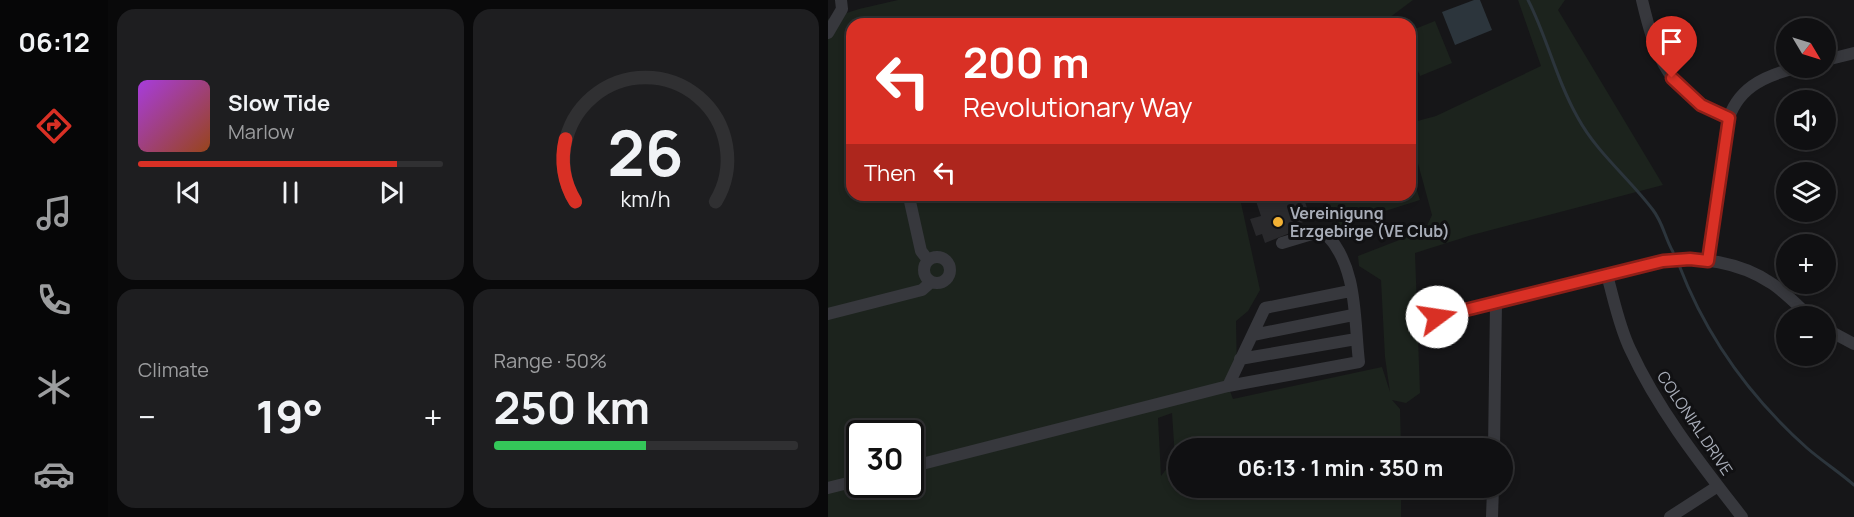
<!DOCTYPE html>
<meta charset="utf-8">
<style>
:root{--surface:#101012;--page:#1e1e20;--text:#f1f3f6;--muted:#9c9d9f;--line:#303032;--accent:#d93025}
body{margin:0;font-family:Manrope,sans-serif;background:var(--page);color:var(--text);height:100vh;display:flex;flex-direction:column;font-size:22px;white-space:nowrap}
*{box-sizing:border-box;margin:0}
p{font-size:20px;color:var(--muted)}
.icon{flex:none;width:33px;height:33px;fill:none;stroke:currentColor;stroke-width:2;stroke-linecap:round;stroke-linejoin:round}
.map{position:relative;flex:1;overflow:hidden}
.sheet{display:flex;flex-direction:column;gap:9px;padding:9px;background:#09090a;width:720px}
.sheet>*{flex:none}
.hud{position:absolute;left:18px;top:18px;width:570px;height:183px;border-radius:18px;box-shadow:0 3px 9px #0003,0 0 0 2px var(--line);background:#d93025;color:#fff;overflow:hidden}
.needle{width:39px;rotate:128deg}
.buttons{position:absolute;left:948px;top:18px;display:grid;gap:12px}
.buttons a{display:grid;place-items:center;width:60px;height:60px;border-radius:50%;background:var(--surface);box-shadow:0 3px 9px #0003,0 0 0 2px var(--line);font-size:30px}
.speed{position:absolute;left:18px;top:420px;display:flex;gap:12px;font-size:30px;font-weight:700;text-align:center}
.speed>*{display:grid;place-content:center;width:78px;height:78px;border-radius:50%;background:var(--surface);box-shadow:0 3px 9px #0003,0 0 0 2px var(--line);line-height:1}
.speed .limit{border:3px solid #111;border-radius:9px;background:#fff;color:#111}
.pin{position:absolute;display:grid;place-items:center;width:51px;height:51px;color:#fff;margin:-62px -26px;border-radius:50% 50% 50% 0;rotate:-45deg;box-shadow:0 0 6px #0007}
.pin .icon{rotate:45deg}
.me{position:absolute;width:66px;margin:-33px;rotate:76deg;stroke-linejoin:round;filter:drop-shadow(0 0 4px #0008)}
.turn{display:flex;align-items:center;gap:21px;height:126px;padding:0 18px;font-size:27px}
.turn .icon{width:78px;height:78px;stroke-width:2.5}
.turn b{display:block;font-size:42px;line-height:51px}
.then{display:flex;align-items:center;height:57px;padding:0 18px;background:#0003;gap:12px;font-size:22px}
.big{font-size:45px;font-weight:700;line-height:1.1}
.sheet .widget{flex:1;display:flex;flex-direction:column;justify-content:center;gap:9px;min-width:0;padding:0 21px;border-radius:18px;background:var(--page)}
.sheet .dial{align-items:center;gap:0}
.dial svg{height:156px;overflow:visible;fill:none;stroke:var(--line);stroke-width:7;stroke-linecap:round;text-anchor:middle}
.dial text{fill:var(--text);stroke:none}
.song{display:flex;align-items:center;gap:18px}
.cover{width:72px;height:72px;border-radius:9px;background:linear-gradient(135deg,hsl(280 70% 55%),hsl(20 70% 35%))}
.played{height:6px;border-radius:3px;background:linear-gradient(90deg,var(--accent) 85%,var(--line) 85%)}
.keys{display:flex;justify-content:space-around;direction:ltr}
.heat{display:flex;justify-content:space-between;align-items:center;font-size:33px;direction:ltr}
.charge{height:9px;border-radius:4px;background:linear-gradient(90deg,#34c759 50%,var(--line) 0)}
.sheet .tiles{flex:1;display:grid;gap:9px;grid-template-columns:repeat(2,1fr)}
.trip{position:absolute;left:340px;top:438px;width:345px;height:60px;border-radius:30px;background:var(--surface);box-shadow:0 3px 9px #0003,0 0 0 2px var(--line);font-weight:700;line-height:60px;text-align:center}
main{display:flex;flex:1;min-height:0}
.tabs{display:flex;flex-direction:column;width:108px;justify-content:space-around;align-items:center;background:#060607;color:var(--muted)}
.tabs .icon{width:42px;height:42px}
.tabs .active{color:var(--accent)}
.tabs b{font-size:27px;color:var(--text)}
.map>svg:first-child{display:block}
</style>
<main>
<nav class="tabs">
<b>06:12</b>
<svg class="icon active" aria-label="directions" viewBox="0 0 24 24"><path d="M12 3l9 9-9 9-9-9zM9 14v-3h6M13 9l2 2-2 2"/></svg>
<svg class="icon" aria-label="music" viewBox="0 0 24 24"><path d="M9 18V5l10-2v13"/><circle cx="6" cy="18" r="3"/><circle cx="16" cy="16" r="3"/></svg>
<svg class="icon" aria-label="phone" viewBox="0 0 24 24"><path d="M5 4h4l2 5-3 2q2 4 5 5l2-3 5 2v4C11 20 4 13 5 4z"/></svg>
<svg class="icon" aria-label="climate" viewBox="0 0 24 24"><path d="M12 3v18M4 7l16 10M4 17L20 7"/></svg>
<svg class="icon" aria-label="car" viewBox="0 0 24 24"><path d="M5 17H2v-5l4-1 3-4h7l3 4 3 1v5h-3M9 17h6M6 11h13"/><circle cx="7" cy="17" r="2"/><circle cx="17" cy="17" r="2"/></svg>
</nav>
<section class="sheet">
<div class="tiles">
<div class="widget">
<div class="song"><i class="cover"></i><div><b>Slow Tide</b><p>Marlow</p></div></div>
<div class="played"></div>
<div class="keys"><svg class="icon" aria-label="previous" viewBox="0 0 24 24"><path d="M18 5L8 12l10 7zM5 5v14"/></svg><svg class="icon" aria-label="pause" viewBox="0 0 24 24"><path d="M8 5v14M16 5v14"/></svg><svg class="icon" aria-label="next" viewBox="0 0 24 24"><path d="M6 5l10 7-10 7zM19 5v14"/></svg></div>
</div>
<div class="widget dial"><svg viewBox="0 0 100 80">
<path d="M14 69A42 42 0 1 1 86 69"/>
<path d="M14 69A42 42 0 0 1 9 37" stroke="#d93025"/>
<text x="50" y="56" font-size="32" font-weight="700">26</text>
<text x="50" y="72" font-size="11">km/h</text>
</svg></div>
<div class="widget"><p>Climate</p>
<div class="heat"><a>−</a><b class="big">19°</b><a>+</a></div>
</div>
<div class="widget"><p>Range · 50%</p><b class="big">250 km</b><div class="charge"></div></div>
</div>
</section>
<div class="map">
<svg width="1026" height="517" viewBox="0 0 1026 517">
<rect width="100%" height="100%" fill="#161618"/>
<path fill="#1c231d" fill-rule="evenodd" d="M70,0h515l-28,21 -11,3h-522v171h392l-3,8 19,87 -12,21 -12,10 1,54 -9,11 5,13 149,-32 8,25 -5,-35 -4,-77 -22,-14 -1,-10 67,-26 7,-15 -22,-81v-11l26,-7 105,-50 -23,-66h47l-7,10 105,175 -191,50 -57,18 5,140 -14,10 -14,-3 8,9 1,39h-222v40h222v29h-573v-498l31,-10zM344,413l3,45 -14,18 -3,-58zM32,434h50v50h-50z
M607,21l17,42 -32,13 -10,-25v-20z
M582,168l10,32 -85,27 -10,-32h85z"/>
<path fill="#2c353c" d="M646,0h6l12,30 -37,15 -13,-33z"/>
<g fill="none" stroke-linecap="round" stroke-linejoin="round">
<path stroke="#2c353c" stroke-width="3" d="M700,0c20,39 28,80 50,118 19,35 52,61 75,92 10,13 12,28 20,42
M851,265c27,71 72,133 128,183 15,13 32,24 47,37"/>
</g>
<path fill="#29292c" d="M426,195h41l3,10 7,-3 6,17 -13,5 2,5 -35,14 -3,-9 -6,2 -6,-17 11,-3z"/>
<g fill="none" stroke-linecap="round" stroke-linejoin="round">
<path stroke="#37383d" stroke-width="12" d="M814,0c14,59 27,93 87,118
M0,33l14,-24 -1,-9
M998,60l28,-7
M81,197l12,54 7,9
M96 270a13 13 0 1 1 26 0a13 13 0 1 1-26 0Z
M881,261l18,-137c9,-35 36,-48 69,-56
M779,275c7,25 12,51 23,74 28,61 71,115 112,168
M0,314l94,-24 9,-8
M609,317l226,-56c36,-5 77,1 108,22 14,9 26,22 38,33
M998,329l28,15
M425,335l100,-20
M412,359l116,-20
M400,386l37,-78 85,-17
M666,448l2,-145
M82,467l318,-81 131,-24c-5,-43 -1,-95 -33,-128h-14l-30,9
M0,488l32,-8
M664,517l1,-29
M842,517l48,-31"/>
</g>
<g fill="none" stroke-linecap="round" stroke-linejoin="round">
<defs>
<path id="route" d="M609,317l226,-56 27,-2 18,2 21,-143 -28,-13 -29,-27"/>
</defs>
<use href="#route" stroke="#8d1f18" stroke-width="15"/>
<use href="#route" stroke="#d93025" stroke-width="10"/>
</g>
<circle fill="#f2b134" stroke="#111113" stroke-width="2" cx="450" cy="222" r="6"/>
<g text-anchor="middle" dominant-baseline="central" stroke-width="6" stroke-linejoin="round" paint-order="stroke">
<g font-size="16" font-weight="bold" fill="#a8adb8" stroke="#111113" text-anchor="start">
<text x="462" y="213">Vereinigung<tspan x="462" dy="18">Erzgebirge (VE Club)</tspan></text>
</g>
<g font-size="16" fill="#a8adb8" stroke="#111113">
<text transform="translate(867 423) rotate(56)">COLONIAL DRIVE</text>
</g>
</g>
</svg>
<div class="buttons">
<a><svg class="needle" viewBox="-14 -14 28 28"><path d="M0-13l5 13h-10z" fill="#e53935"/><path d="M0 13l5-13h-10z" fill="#9c9d9f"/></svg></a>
<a><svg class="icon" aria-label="sound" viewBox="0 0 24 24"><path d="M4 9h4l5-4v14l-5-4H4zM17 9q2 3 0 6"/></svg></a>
<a><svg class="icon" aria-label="layers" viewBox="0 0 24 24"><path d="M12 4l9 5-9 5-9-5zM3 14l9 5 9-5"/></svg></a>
<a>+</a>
<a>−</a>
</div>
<div class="speed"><div class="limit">30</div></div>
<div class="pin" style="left:844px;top:78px;background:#d93025"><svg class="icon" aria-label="arrive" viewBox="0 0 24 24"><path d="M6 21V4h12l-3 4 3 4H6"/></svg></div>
<svg class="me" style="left:609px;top:317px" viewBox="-20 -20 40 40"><circle r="19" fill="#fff"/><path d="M0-13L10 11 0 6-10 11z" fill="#d93025"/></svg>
<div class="trip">06:13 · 1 min · 350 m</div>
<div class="hud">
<div class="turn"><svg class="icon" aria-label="left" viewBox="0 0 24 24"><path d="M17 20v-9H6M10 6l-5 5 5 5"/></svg><div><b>200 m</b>Revolutionary Way</div></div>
<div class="then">Then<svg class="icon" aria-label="left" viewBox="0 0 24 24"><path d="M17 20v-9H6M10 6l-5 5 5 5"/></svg></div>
</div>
</div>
</main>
